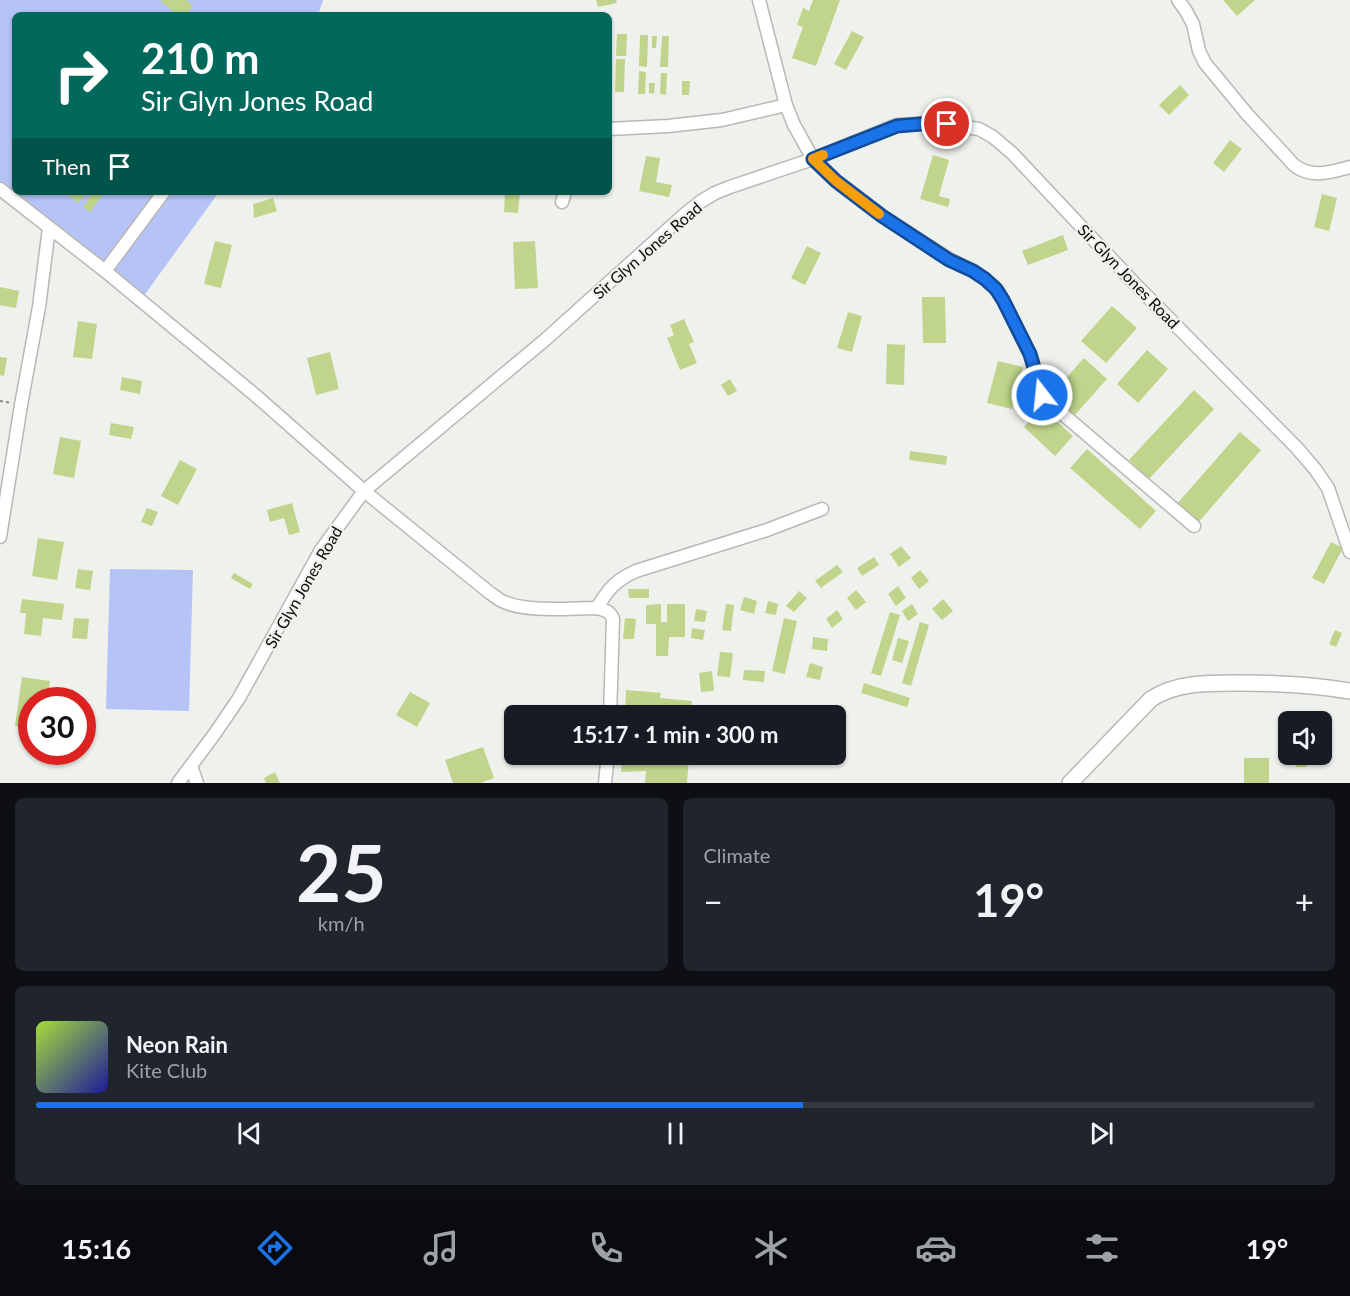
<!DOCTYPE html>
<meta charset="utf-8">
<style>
:root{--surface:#171b24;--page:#20242c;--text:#f1f3f6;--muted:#9ea1a6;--line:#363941;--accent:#1a73e8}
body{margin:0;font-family:Lato,sans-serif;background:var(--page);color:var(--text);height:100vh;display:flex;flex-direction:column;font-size:22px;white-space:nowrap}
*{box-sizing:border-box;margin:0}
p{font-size:20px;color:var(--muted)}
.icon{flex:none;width:33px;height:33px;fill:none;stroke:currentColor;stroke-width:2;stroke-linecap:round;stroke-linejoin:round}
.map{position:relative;height:783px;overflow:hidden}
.drawer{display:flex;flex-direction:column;gap:15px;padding:15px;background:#0d0f14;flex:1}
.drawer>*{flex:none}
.guide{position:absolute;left:12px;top:12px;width:600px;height:183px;border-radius:9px;box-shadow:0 2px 4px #0004;background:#00695c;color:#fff;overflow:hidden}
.fabs{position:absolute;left:1278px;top:711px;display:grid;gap:12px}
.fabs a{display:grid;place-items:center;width:54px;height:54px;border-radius:9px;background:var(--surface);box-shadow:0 2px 4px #0004;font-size:30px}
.speed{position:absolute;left:18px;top:687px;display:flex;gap:12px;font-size:30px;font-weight:700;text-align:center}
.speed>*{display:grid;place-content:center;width:78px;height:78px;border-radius:50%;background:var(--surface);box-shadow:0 2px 4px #0004;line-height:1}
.speed .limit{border:9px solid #d22;background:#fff;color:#111}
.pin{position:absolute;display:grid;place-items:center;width:51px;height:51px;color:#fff;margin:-26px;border:3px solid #fff;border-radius:50%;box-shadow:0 2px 6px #0007}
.me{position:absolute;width:66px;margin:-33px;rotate:344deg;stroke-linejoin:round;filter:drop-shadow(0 0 4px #0008)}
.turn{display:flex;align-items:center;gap:21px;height:126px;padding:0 30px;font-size:27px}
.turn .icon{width:78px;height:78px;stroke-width:2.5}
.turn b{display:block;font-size:42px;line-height:51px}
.then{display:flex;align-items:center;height:57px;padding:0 30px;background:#0003;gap:12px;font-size:22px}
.big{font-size:45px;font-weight:700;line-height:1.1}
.drawer .card{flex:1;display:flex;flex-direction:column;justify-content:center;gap:9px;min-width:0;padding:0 21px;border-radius:9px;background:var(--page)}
.drawer .dial{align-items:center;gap:0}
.dial b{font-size:78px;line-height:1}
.song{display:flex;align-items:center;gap:18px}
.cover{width:72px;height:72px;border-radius:9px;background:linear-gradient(135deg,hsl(80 70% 55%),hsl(240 70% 35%))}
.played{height:6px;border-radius:3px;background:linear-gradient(90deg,var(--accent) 60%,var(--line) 60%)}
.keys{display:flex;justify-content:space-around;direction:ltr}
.heat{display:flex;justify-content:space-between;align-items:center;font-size:33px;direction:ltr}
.drawer .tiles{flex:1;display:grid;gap:15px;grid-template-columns:1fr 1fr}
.card:last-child{grid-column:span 2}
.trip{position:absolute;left:504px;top:705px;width:342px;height:60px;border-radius:9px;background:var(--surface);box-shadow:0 2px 4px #0004;font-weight:700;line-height:60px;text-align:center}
.tabs{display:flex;height:96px;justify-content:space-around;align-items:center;background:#090b0e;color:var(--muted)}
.tabs .icon{width:42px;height:42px}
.tabs .current{color:var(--accent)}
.tabs b{font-size:27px;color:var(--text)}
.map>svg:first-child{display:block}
</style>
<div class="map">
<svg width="1350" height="783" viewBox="0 0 1350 783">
<rect width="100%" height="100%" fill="#eff1ed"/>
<path fill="#b6c3f7" d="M0,0h323l-5,15h-303v177h204l-79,109 -91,-73 -49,-45z
M110,569l83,1 -4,141 -83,-2z"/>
<path fill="#c0d58b" d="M160,0h26l7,6 -7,9h-9z
M596,0h20l1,3 -19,4z
M813,0h27l-24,66 -24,-8 11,-31 -6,-2 6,-17 6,3z
M1223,0h32l-18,16z
M852,31l12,6 -18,33 -12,-6z
M617,34h10l-1,22h-10z
M640,35h8l-1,32 -8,-1z
M652,36h5l-1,12h-4z
M662,36h7l-1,31h-8z
M616,59h9l-1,33h-9z
M639,71l7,1 -1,22h-7z
M661,73h6l-1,22 -6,-1z
M682,81h8l-1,14h-7z
M649,83h6l-1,11 -5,-1z
M1180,85l9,10 -20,20 -10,-10z
M1230,140l12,9 -18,23 -11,-9z
M933,155l16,5 -10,36 11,3 -2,8 -28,-8z
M646,156l14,2 -4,24 16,3 -3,12 -30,-6z
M64,192h23l-9,11z
M93,192h7l3,2 -13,18 -7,-5z
M505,192h15l-2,21 -14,-1z
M1322,194l15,4 -8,33 -15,-4z
M273,198l4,13 -23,7 -1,-14z
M1063,235l5,15 -40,15 -6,-14z
M215,241l17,4 -11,43 -17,-4z
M535,241l3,47 -23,1 -2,-47z
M807,246l14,7 -16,32 -14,-7z
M0,287l19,4 -3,17 -16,-3z
M922,297h23l1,46h-23z
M1112,306l25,22 -31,35 -25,-22z
M848,312l14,4 -10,36 -15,-4z
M684,319l10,23 -5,2 8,19 -17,7 -13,-32 7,-3 -4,-10z
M78,321l19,3 -5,35 -19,-2z
M887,344l18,1 -1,40 -18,-1z
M1147,350l21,19 -30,34 -21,-19z
M330,352l9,37 -23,6 -9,-37z
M0,357l7,1 -3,18 -4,-1z
M1084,358l23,21 -33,37 -23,-21z
M998,361l25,6 -11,42 -25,-6z
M122,377l20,4 -2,13 -20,-4z
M730,379l7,12 -9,5 -7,-11z
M1194,390l20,19 -65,70 -20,-19z
M1042,408l31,28 -18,20 -31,-29z
M111,423l23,4 -3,12 -22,-4z
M1240,432l21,18 -64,74 -22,-18z
M60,437l21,4 -7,37 -21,-4z
M1087,449l69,62 -16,18 -70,-61z
M910,451l37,5 -1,9 -37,-5z
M180,460l17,9 -19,36 -17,-9z
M292,503l8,29 -11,3 -5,-17 -14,4 -3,-12z
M147,508l11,4 -6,14 -11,-4z
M38,538l26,4 -7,38 -25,-4z
M1331,542l12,6 -19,36 -12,-6z
M901,546l10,12 -12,9 -9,-13z
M874,557l5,8 -17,11 -5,-8z
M837,565l6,7 -22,16 -6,-7z
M78,569l15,2 -3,19 -15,-2z
M920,570l9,11 -10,8 -8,-11z
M234,573l19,11 -3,5 -19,-11z
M898,586l8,12 -10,8 -8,-12z
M628,589h21v9h-20z
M856,590l10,12 -10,8 -9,-12z
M799,591l8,7 -13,14 -8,-6z
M744,597l13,4 -3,13 -14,-4z
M22,599l42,5 -2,16 -19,-2 -2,18 -17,-2 2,-21h-6z
M943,599l10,12 -11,9 -10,-11z
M768,601l10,3 -2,11 -11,-2z
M661,604v18h6v-18h18v33h-16l-1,19h-12v-32h-10v-19z
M726,604l8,1 -3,26 -9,-1z
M912,604l6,10 -10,7 -6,-10z
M696,609l11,2 -2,11 -11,-1z
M837,610l6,9 -11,9 -6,-9z
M890,612l10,3 -19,61 -10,-3z
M74,618l15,1 -2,20 -15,-1z
M625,618l11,1 -2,20h-11z
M784,618l13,3 -12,53 -13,-3z
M920,622l9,3 -18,61 -9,-3z
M692,628l13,2 -2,10 -12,-2z
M1335,630l7,3 -6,14 -7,-3z
M813,637l15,2 -1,12 -15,-2z
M898,638l11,3 -7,22 -10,-3z
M720,652l13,1 -3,24 -13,-1z
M810,663l13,4 -3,13 -14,-3z
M744,670l21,1 -1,11 -21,-2z
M712,671l2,20 -13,1 -2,-19z
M22,677l28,4 -3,19h-15v28l-17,-2z
M864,683l46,15 -3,9 -46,-14z
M626,690l35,3 -1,5 32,3 -2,15h-65z
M410,692l20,11 -13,24 -21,-12z
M59,696l21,3v1h-21z
M749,709l21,4 -1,3h-22z
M483,747l11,31 -14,5h-27l-8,-23z
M622,754h59l-1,3 9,1 -2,25h-42l1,-12 -25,1z
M1296,754h12l-1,13h-11z
M1244,758h25v25h-25z
M275,772l5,11h-14l-2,-5z"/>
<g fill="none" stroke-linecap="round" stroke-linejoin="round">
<defs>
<path id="minor" d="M759,0l27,105 8,20 19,34 23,22 46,35 67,43 24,12 12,8 11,10 7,11 27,54 12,41 2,3 150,128
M1178,0l8,11 7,13 6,27 6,12 42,51 47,51c17,14 37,7 56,2
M609,129l59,-3 54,-6 64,-15
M0,189l105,82 150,124 109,96 126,102c4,2 7,6 12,8 24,12 68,7 95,7 8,2 13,3 16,11l-3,97
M562,202l3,-10
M105,271l58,-78
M0,537l21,-132 18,-98 10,-79
M597,608c11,-19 19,-28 39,-37l131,-41 55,-21
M191,766l6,17
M178,783l38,-51 23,-34 82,-148 43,-59 182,-152 139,-125 15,-12 15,-9 15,-6 83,-28 84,-34 36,-2 46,6 14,8 19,16 124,132 161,163 18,21 13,19 22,64
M605,783l3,-29"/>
<path id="tertiary" d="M1070,783l81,-84c26,-17 59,-16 89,-16 37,0 73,2 110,8"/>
</defs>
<use href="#minor" stroke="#b7b9b4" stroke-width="15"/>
<use href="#tertiary" stroke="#b7b9b4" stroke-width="18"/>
<path stroke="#8a8b88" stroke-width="2" stroke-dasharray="3 3" stroke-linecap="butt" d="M0,401l12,2"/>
<use href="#minor" stroke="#fff" stroke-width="12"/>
<use href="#tertiary" stroke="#fff" stroke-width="15"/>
</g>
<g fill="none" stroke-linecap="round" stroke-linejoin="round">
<defs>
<path id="route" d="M947,124l-14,-1 -36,3 -84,33 23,22 46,35 67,44 24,11 12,8 11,10 7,11 27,54 12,41"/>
</defs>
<use href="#route" stroke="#114b97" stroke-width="15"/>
<use href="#route" stroke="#1a73e8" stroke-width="10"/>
<path stroke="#f59e0b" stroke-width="10" d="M823,155l-10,4 23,22 43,33"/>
</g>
<g text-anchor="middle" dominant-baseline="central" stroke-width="4.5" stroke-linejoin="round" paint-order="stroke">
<g font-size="16" fill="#0b0b0a" stroke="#eff1ed">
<text transform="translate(647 250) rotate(-41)">Sir Glyn Jones Road</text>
<text transform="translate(1129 276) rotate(46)">Sir Glyn Jones Road</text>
<text transform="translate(303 587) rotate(-60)">Sir Glyn Jones Road</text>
</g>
</g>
</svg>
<div class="fabs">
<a><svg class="icon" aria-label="sound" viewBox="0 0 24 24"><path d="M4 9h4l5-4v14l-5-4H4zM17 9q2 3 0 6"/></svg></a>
</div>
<div class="speed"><div class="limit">30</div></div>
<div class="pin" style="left:947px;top:124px;background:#d93025"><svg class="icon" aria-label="arrive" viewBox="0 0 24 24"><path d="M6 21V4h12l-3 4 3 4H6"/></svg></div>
<svg class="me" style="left:1042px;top:395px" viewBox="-20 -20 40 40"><circle r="17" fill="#1a73e8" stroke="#fff" stroke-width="3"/><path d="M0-11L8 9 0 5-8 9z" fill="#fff"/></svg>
<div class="trip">15:17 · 1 min · 300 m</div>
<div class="guide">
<div class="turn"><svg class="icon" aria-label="right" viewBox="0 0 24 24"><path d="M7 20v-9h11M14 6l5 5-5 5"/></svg><div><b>210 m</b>Sir Glyn Jones Road</div></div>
<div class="then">Then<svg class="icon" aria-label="arrive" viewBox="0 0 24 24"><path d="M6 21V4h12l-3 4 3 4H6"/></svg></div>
</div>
</div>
<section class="drawer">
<div class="tiles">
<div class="card dial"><b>25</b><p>km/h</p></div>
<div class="card"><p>Climate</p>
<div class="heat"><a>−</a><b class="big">19°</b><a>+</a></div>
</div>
<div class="card">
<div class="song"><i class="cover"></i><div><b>Neon Rain</b><p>Kite Club</p></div></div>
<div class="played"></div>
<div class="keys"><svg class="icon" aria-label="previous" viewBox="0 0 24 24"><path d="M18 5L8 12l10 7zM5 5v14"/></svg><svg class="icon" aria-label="pause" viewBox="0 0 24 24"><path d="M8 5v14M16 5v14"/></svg><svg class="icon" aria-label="next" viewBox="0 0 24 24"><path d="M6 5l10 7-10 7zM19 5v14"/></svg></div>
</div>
</div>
</section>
<nav class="tabs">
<b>15:16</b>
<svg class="icon current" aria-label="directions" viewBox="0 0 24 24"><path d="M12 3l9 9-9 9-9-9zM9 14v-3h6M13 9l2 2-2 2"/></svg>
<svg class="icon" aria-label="music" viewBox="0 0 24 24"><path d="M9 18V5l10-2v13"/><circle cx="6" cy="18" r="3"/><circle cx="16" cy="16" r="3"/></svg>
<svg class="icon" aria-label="phone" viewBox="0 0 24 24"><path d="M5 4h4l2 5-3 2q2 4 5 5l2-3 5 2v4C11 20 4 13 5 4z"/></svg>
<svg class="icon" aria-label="climate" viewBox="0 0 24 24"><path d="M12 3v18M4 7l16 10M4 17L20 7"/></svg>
<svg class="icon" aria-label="car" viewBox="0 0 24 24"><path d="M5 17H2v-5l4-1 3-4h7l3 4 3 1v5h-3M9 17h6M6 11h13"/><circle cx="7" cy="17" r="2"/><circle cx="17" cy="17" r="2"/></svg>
<svg class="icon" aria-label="filters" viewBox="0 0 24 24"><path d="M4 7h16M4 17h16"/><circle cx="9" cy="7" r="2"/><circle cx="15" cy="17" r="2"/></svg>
<b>19°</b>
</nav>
